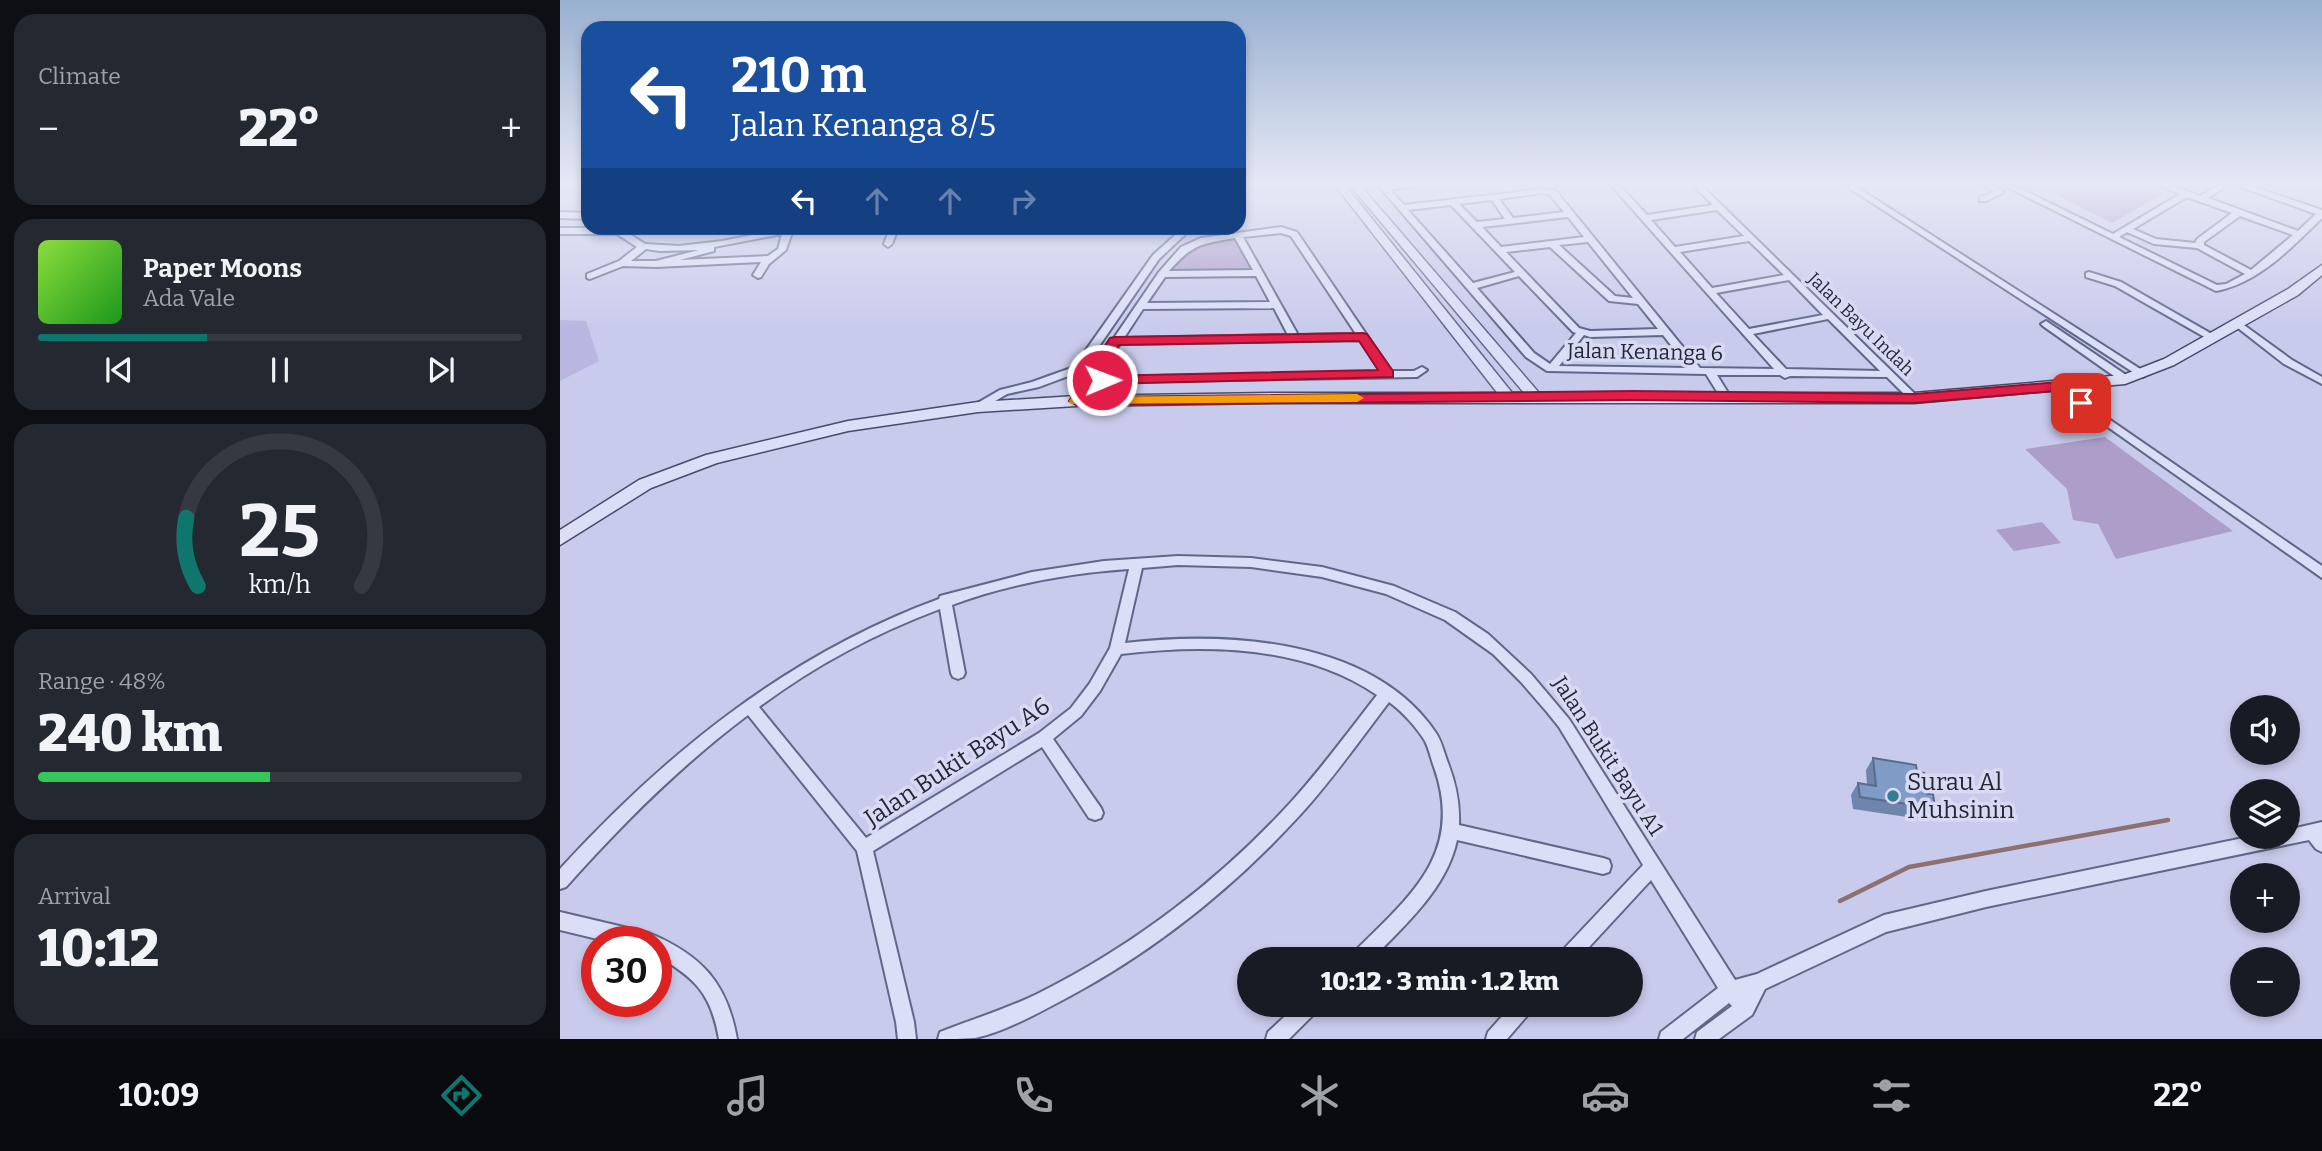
<!DOCTYPE html>
<meta charset="utf-8">
<style>
:root{--surface:#171b24;--page:#242831;--text:#f1f3f6;--muted:#9ea1a6;--line:#363941;--accent:#0f766e}
body{margin:0;font-family:Bitter,serif;background:var(--page);color:var(--text);height:100vh;display:flex;flex-direction:column;font-size:26px;white-space:nowrap}
*{box-sizing:border-box;margin:0}
p{font-size:23px;color:var(--muted)}
.icon{flex:none;width:38px;height:38px;fill:none;stroke:currentColor;stroke-width:2;stroke-linecap:round;stroke-linejoin:round}
.map{position:relative;flex:1;overflow:hidden}
.panel{display:flex;flex-direction:column;gap:14px;padding:14px;background:#0d0f14;width:560px}
.panel>*{flex:none}
.banner{position:absolute;left:21px;top:21px;width:665px;height:214px;border-radius:21px;box-shadow:0 4px 10px #0003;background:#1a4fa0;color:#fff;overflow:hidden}
.fabs{position:absolute;left:1670px;top:695px;display:grid;gap:14px}
.fabs a{display:grid;place-items:center;width:70px;height:70px;border-radius:50%;background:var(--surface);box-shadow:0 4px 10px #0003;font-size:35px}
.speed{position:absolute;left:21px;top:926px;display:flex;gap:14px;font-size:35px;font-weight:700;text-align:center}
.speed>*{display:grid;place-content:center;width:91px;height:91px;border-radius:50%;background:var(--surface);box-shadow:0 4px 10px #0003;line-height:1}
.speed .limit{border:10px solid #d22;background:#fff;color:#111}
.pin{position:absolute;display:grid;place-items:center;width:60px;height:60px;color:#fff;margin:-30px;border-radius:14px;box-shadow:0 4px 10px #0006}
.me{position:absolute;width:77px;margin:-38px;rotate:89deg;stroke-linejoin:round;filter:drop-shadow(0 0 5px #0008)}
.turn{display:flex;align-items:center;gap:24px;height:147px;padding:0 35px;font-size:32px}
.turn .icon{width:91px;height:91px;stroke-width:2.5}
.turn b{display:block;font-size:49px;line-height:60px}
.lanes{display:flex;align-items:center;height:66px;padding:0 35px;background:#0003;justify-content:center;gap:35px;direction:ltr}
.lanes .off{opacity:.35}
.big{font-size:52px;font-weight:800;line-height:1.1}
.panel .widget{flex:1;display:flex;flex-direction:column;justify-content:center;gap:10px;min-width:0;padding:0 24px;border-radius:21px;background:var(--page)}
.panel .dial{align-items:center;gap:0}
.dial svg{height:182px;overflow:visible;fill:none;stroke:var(--line);stroke-width:7;stroke-linecap:round;text-anchor:middle}
.dial text{fill:var(--text);stroke:none}
.song{display:flex;align-items:center;gap:21px}
.cover{width:84px;height:84px;border-radius:10px;background:linear-gradient(135deg,hsl(90 70% 55%),hsl(120 70% 35%))}
.played{height:7px;border-radius:4px;background:linear-gradient(90deg,var(--accent) 35%,var(--line) 35%)}
.keys{display:flex;justify-content:space-around;direction:ltr}
.heat{display:flex;justify-content:space-between;align-items:center;font-size:38px;direction:ltr}
.charge{height:10px;border-radius:5px;background:linear-gradient(90deg,#34c759 48%,var(--line) 0)}
.trip{position:absolute;left:677px;top:947px;width:406px;height:70px;border-radius:35px;background:var(--surface);box-shadow:0 4px 10px #0003;font-weight:800;line-height:70px;text-align:center}
.dock{display:flex;height:112px;justify-content:space-around;align-items:center;background:#090b0e;color:var(--muted)}
.dock .icon{width:49px;height:49px}
.dock .selected{color:var(--accent)}
.dock b{font-size:32px;color:var(--text)}
main{display:flex;flex:1;min-height:0}
.map>svg:first-child{display:block}
</style>
<main>
<section class="panel">
<div class="widget"><p>Climate</p>
<div class="heat"><a>−</a><b class="big">22°</b><a>+</a></div>
</div>
<div class="widget">
<div class="song"><i class="cover"></i><div><b>Paper Moons</b><p>Ada Vale</p></div></div>
<div class="played"></div>
<div class="keys"><svg class="icon" aria-label="previous" viewBox="0 0 24 24"><path d="M18 5L8 12l10 7zM5 5v14"/></svg><svg class="icon" aria-label="pause" viewBox="0 0 24 24"><path d="M8 5v14M16 5v14"/></svg><svg class="icon" aria-label="next" viewBox="0 0 24 24"><path d="M6 5l10 7-10 7zM19 5v14"/></svg></div>
</div>
<div class="widget dial"><svg viewBox="0 0 100 80">
<path d="M14 69A42 42 0 1 1 86 69"/>
<path d="M14 69A42 42 0 0 1 9 39" stroke="#0f766e"/>
<text x="50" y="56" font-size="32" font-weight="700">25</text>
<text x="50" y="72" font-size="11">km/h</text>
</svg></div>
<div class="widget"><p>Range · 48%</p><b class="big">240 km</b><div class="charge"></div></div>
<div class="widget"><p>Arrival</p><b class="big">10:12</b></div>
</section>
<div class="map">
<svg width="1762" height="1039" viewBox="0 0 1762 1039">
<rect width="100%" height="100%" fill="#c9cbec"/>
<path fill="#b9b6e1" d="M0,320l26,1 13,40 -39,20z"/>
<path fill="#ac9dc9" d="M1502,184h79l23,9 -52,30 -63,-32 15,-4z
M676,237l16,33 -82,1 31,-28z
M1545,437l128,94 -117,28 -18,-35 -25,-4 -6,-31 -42,-40z
M1482,522l19,21 -47,8 -18,-21z"/>
<g fill="none" stroke-linecap="round" stroke-linejoin="round">
<path stroke="#8e7071" stroke-width="4.5" d="M1280,901l69,-34 259,-47"/>
<defs>
<path id="minor" d="M817,184h42l-4,2 -25,4 14,15 139,-16 13,2 144,177 74,1 -164,-185h8l29,31 66,-10 -21,-21h8l219,214 -1,2h-8l-23,-23 -97,-1 -5,2 -5,-3h-63l13,21 -5,3 -4,-1 -15,-24 -159,-3 -21,-14zM983,193l7,2 14,17 -51,6 -14,-19zM932,200l13,19 -28,3 -18,-18zM891,205l64,67 -42,11 -65,-73zM1157,210l27,26 -69,11 -24,-27zM1008,217l16,20 -83,10 -19,-20zM1189,241l35,34 -72,13 -32,-36zM1028,242l45,56 -18,-2 -56,-51zM990,247l59,54 29,3 20,25 -68,2 -11,-3 -73,-76zM959,276l54,56 3,1 -26,31 -16,-11 -57,-65zM1229,280l34,35 -74,14 -33,-36zM1268,319l52,52 -94,-2 -33,-35zM1024,335l6,2 73,-2 26,33 -130,-2z
M1283,184h9l296,190 -5,3 -4,-1z
M1422,184h10l12,8 -18,9h-6v-4l14,-5z
M1441,184h10l102,50 67,-40 -24,-10h11l33,12 20,-12h9l-21,14 90,33 18,-17 -83,-30h12l77,26v8c-30,29 -63,65 -106,73zM1627,197l45,16 -35,26 -2,4 -39,-4 -23,-10zM1680,216l53,19 -42,35 -47,-25v-3zM1567,232l27,12 43,4 48,26 -19,10 -9,1 -98,-48z
M0,212l28,1v6l-28,-1z
M721,227l16,5 94,139h23l8,-4 5,3 -10,7 -319,5 -1,-2 5,-3 279,-5 -21,-32 -240,4 -40,59h-8l-1,-2 88,-129 22,-25 20,-9zM721,233l10,3 65,98 -58,1 -55,-98zM675,238l18,32 -84,1c24,-27 31,-27 66,-33zM696,276l14,26 -123,1 18,-26zM714,308l14,27 -164,3 19,-29z
M0,228h60l25,16 34,2 43,-5 66,-13h17l-13,4 -6,18 -17,14 -8,13 -3,1 -5,-3 8,-13 -105,5 -33,-1 -33,13 -3,-1v-4l32,-13 18,-14 -20,-13h-57zM222,234l-4,15 -10,7 -88,4 34,-9v-4zM86,249l14,2 39,-1 -43,11h-25z
M330,228h8l-6,16 -4,3 -4,-3z
M623,228h9l-33,31 -77,112 -43,16 -32,7 -25,15h-8l-1,-2 1,-2 26,-15 32,-8 42,-15 79,-112z
M1529,272l32,10 96,55 -1,2h-8l-93,-53 -29,-9v-4z
M1677,320l55,40 30,17v7l-38,-20 -50,-39 -2,-2z
M1486,321l83,56 1,2 -1,2h-8l-78,-55 -2,-2z
M1498,384l264,182v12l-268,-189 -1,-2z
M618,556l73,2 71,9 72,19 61,26 33,22 43,40 38,45 166,261 22,-6 127,-59 102,-24 267,-55h34v-6l35,-8v30l-6,-3 -7,-9 -323,67 -100,25 -121,57 -13,26 -33,24h-24l2,-7 35,-26 -3,-3 -46,36h-24l2,-7 57,-44 -67,-108 -73,79h-21l3,-6 83,-88 -84,-138 -12,-15 -26,-30 -28,-28 -48,-34 -59,-26 -64,-17 -71,-10 -73,-2 -36,3 -17,75c104,-12 248,-4 311,90 6,9 8,20 12,30 8,21 12,40 11,62l144,33 6,2 2,6 -2,6 -6,2 -146,-34c-10,48 -52,85 -85,119h-22l3,-6c56,-56 112,-99 81,-186 -3,-8 -5,-18 -9,-26 -8,-13 -23,-30 -36,-39 -29,38 -57,78 -89,113 -66,72 -143,134 -228,180 -28,15 -67,37 -97,43 -12,1 -26,1 -37,1l2,-7c33,-13 67,-23 99,-39 94,-47 181,-113 252,-191 31,-34 58,-71 86,-107 -74,-50 -170,-51 -256,-41l-21,37 -19,25 -28,23 48,69 2,5 -2,5 -6,2 -6,-2 -47,-71 -169,104 41,171 2,17h-18l-2,-17 -39,-171 -109,-136c-68,51 -126,109 -182,172l-6,2v-20c107,-117 229,-215 379,-270l1,-3 92,-24 72,-11zM569,569l-19,79 -20,35 -19,25 -32,25 -173,105 -107,-131c55,-41 117,-74 181,-98l11,64 2,4 5,2 5,-2 2,-4 -13,-68c56,-21 118,-32 177,-36z
M0,912l89,21c52,22 78,49 88,106h-18c-8,-46 -24,-61 -63,-84v-13h-46l-50,-12z
M738,1004h23l-3,6 -29,29h-23l2,-7z
M953,1004h22l-3,6 -25,29h-21l2,-7z"/>
<path id="tertiary" d="M774,184h10l169,210 2,3 -2,3h-10z
M789,184h10l181,210 2,3 -2,3h-10z"/>
<path id="secondary" d="M1762,265v10l-24,20 -124,70 -49,19 -211,19h-639l-199,3 -98,6 -130,19 -131,32 -66,25 -91,57v-15l79,-50 67,-25 142,-34 130,-19 98,-6 199,-3h639l209,-18 41,-16 124,-70z"/>
</defs>
<use href="#minor" stroke="#5f6987" stroke-width="4"/>
<use href="#tertiary" stroke="#5f6987" stroke-width="3"/>
<use href="#secondary" stroke="#424d69" stroke-width="3"/>
<use href="#minor" fill="#dbdef7" fill-rule="evenodd"/>
<use href="#tertiary" fill="#dbdef7" fill-rule="evenodd"/>
<use href="#secondary" fill="#dbdef7" fill-rule="evenodd"/>
</g>
<path fill="#6f85ab" d="M1313,758l44,14 18,36 -8,12 -74,-11 -2,-14 7,-12 9,2 -1,-15z"/>
<path fill="#819bc7" stroke="#5a6c8b" stroke-width="2" d="M1313,758l43,7 1,7 7,1 3,21h6l2,14 -75,-11 -2,-14 18,3z"/>
<linearGradient id="sky" x2="0" y2="1"><stop stop-color="#98b0d0"/><stop offset="0.56" stop-color="#e7e8f6"/><stop offset="1" stop-color="#e7e8f6" stop-opacity="0"/></linearGradient>
<rect width="1762" height="329" fill="url(#sky)"/>
<path fill="#e11d48" stroke="#92132f" stroke-width="2" fill-rule="evenodd" d="M803,333l4,1 26,37v6l-291,7 -6,-3 -10,16 547,-6 281,3 144,-12 30,21 -2,3h-10l-20,-15 -142,12 -281,-3 -557,5 -7,-4 41,-63 5,-1zM799,341l19,29 -279,6 20,-31z"/>
<path fill="#f59e0b" d="M544,354l6,4 -24,39 271,-3 7,4 -7,4 -286,2 -2,-3 28,-43z"/>
<circle fill="#337e91" stroke="#d8daf4" stroke-width="2.5" cx="1333" cy="796" r="7"/>
<g text-anchor="middle" dominant-baseline="central" stroke-width="7" stroke-linejoin="round" paint-order="stroke">
<g font-size="18" fill="#212838" stroke="#d8daf4">
<text transform="translate(1301 324) rotate(44)">Jalan Bayu Indah</text>
</g>
<g font-size="21" fill="#212838" stroke="#d8daf4">
<text transform="translate(1085 352) rotate(1)">Jalan Kenanga 6</text>
<text transform="translate(1048 756) rotate(57)">Jalan Bukit Bayu A1</text>
</g>
<g font-size="24" fill="#212838" stroke="#d8daf4">
<text transform="translate(397 762) rotate(-33)">Jalan Bukit Bayu A6</text>
</g>
<g font-size="24" fill="#212838" stroke="#d8daf4" text-anchor="start">
<text x="1347" y="782">Surau Al<tspan x="1347" dy="28">Muhsinin</tspan></text>
</g>
</g>
</svg>
<div class="fabs">
<a><svg class="icon" aria-label="sound" viewBox="0 0 24 24"><path d="M4 9h4l5-4v14l-5-4H4zM17 9q2 3 0 6"/></svg></a>
<a><svg class="icon" aria-label="layers" viewBox="0 0 24 24"><path d="M12 4l9 5-9 5-9-5zM3 14l9 5 9-5"/></svg></a>
<a>+</a>
<a>−</a>
</div>
<div class="speed"><div class="limit">30</div></div>
<div class="pin" style="left:1521px;top:403px;background:#d93025"><svg class="icon" aria-label="arrive" viewBox="0 0 24 24"><path d="M6 21V4h12l-3 4 3 4H6"/></svg></div>
<svg class="me" style="left:542px;top:380px" viewBox="-20 -20 40 40"><circle r="17" fill="#e11d48" stroke="#fff" stroke-width="3"/><path d="M0-11L8 9 0 5-8 9z" fill="#fff"/></svg>
<div class="trip">10:12 · 3 min · 1.2 km</div>
<div class="banner">
<div class="turn"><svg class="icon" aria-label="left" viewBox="0 0 24 24"><path d="M17 20v-9H6M10 6l-5 5 5 5"/></svg><div><b>210 m</b>Jalan Kenanga 8/5</div></div>
<div class="lanes"><svg class="icon" aria-label="left" viewBox="0 0 24 24"><path d="M17 20v-9H6M10 6l-5 5 5 5"/></svg><svg class="icon off" aria-label="ahead" viewBox="0 0 24 24"><path d="M12 20V5M6 11l6-6 6 6"/></svg><svg class="icon off" aria-label="ahead" viewBox="0 0 24 24"><path d="M12 20V5M6 11l6-6 6 6"/></svg><svg class="icon off" aria-label="right" viewBox="0 0 24 24"><path d="M7 20v-9h11M14 6l5 5-5 5"/></svg></div>
</div>
</div>
</main>
<nav class="dock">
<b>10:09</b>
<svg class="icon selected" aria-label="directions" viewBox="0 0 24 24"><path d="M12 3l9 9-9 9-9-9zM9 14v-3h6M13 9l2 2-2 2"/></svg>
<svg class="icon" aria-label="music" viewBox="0 0 24 24"><path d="M9 18V5l10-2v13"/><circle cx="6" cy="18" r="3"/><circle cx="16" cy="16" r="3"/></svg>
<svg class="icon" aria-label="phone" viewBox="0 0 24 24"><path d="M5 4h4l2 5-3 2q2 4 5 5l2-3 5 2v4C11 20 4 13 5 4z"/></svg>
<svg class="icon" aria-label="climate" viewBox="0 0 24 24"><path d="M12 3v18M4 7l16 10M4 17L20 7"/></svg>
<svg class="icon" aria-label="car" viewBox="0 0 24 24"><path d="M5 17H2v-5l4-1 3-4h7l3 4 3 1v5h-3M9 17h6M6 11h13"/><circle cx="7" cy="17" r="2"/><circle cx="17" cy="17" r="2"/></svg>
<svg class="icon" aria-label="filters" viewBox="0 0 24 24"><path d="M4 7h16M4 17h16"/><circle cx="9" cy="7" r="2"/><circle cx="15" cy="17" r="2"/></svg>
<b>22°</b>
</nav>
